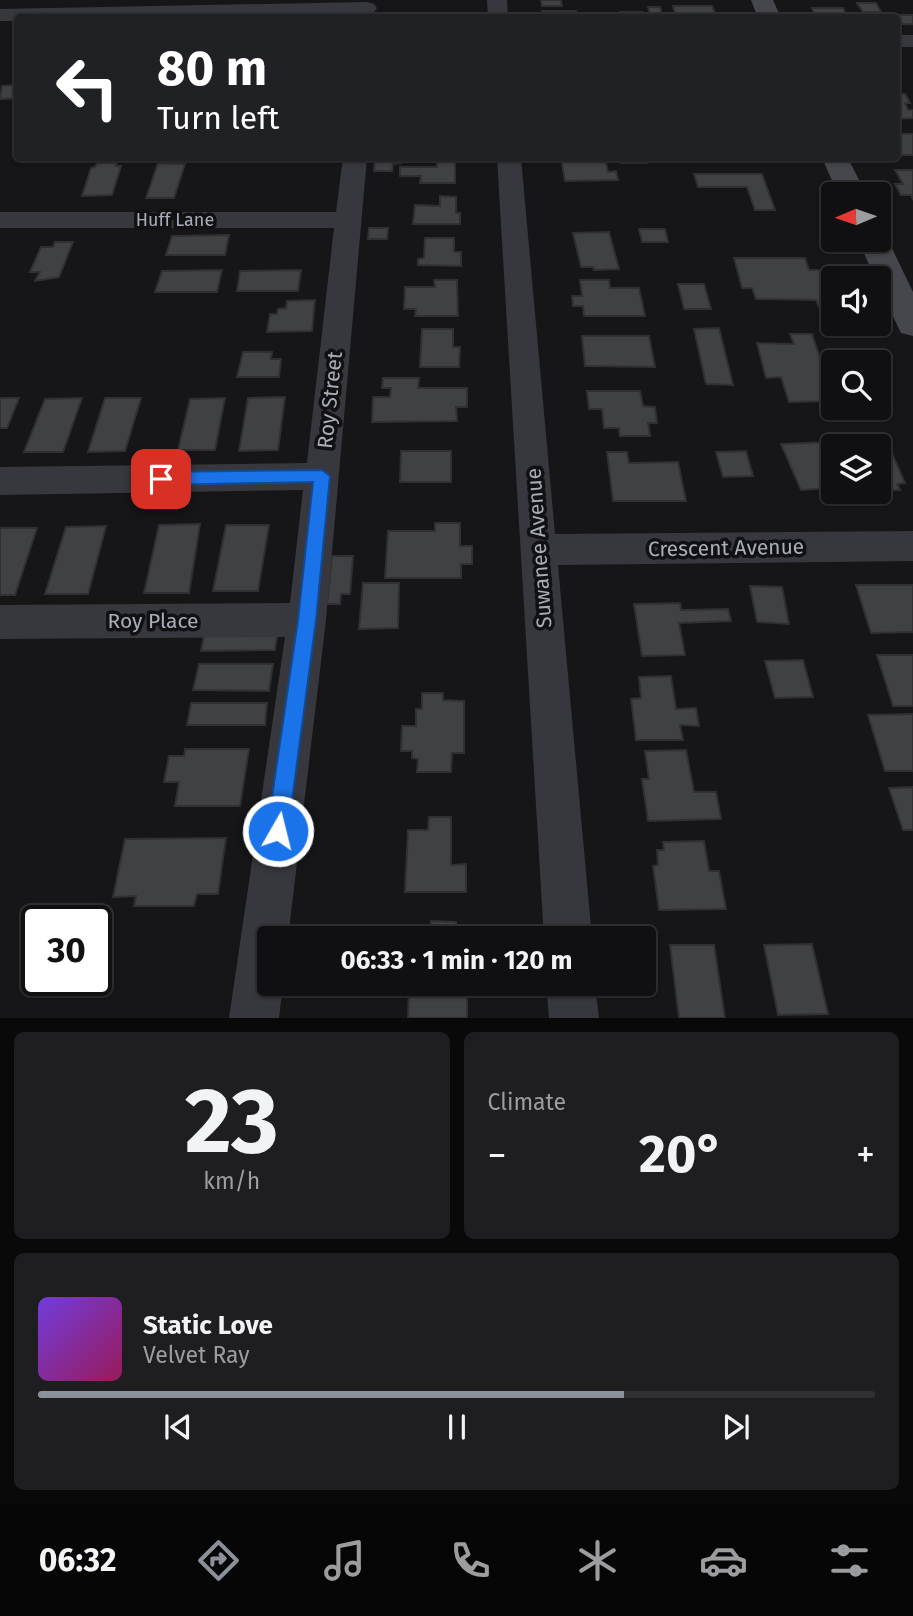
<!DOCTYPE html>
<meta charset="utf-8">
<style>
:root{--surface:#101012;--page:#1e1e20;--text:#f1f3f6;--muted:#9c9d9f;--line:#303032;--accent:#8c9099}
body{margin:0;font-family:"Fira Sans",sans-serif;background:var(--page);color:var(--text);height:100vh;display:flex;flex-direction:column;font-size:26px;white-space:nowrap}
*{box-sizing:border-box;margin:0}
p{font-size:23px;color:var(--muted)}
.icon{flex:none;width:38px;height:38px;fill:none;stroke:currentColor;stroke-width:2;stroke-linecap:round;stroke-linejoin:round}
.map{position:relative;height:1018px;overflow:hidden}
.drawer{display:flex;flex-direction:column;gap:14px;padding:14px;background:#09090a;flex:1}
.drawer>*{flex:none}
.banner{position:absolute;left:14px;top:14px;width:886px;height:147px;border-radius:7px;box-shadow:0 2px 5px #0004,0 0 0 2px var(--line);background:#202124;color:#fff;overflow:hidden}
.needle{width:46px;rotate:268deg}
.fabs{position:absolute;left:821px;top:182px;display:grid;gap:14px}
.fabs a{display:grid;place-items:center;width:70px;height:70px;border-radius:7px;background:var(--surface);box-shadow:0 2px 5px #0004,0 0 0 2px var(--line);font-size:35px}
.speed{position:absolute;left:21px;top:905px;display:flex;gap:14px;font-size:35px;font-weight:700;text-align:center}
.speed>*{display:grid;place-content:center;width:91px;height:91px;border-radius:50%;background:var(--surface);box-shadow:0 2px 5px #0004,0 0 0 2px var(--line);line-height:1}
.speed .limit{border:4px solid #111;border-radius:10px;background:#fff;color:#111}
.pin{position:absolute;display:grid;place-items:center;width:60px;height:60px;color:#fff;margin:-30px;border-radius:14px;box-shadow:0 4px 10px #0006}
.me{position:absolute;width:77px;margin:-38px;rotate:8deg;stroke-linejoin:round;filter:drop-shadow(0 0 5px #0008)}
.turn{display:flex;align-items:center;gap:24px;height:147px;padding:0 28px;font-size:32px}
.turn .icon{width:91px;height:91px;stroke-width:2.5}
.turn b{display:block;font-size:49px;line-height:60px}
.big{font-size:52px;font-weight:700;line-height:1.1}
.drawer .tile{flex:1;display:flex;flex-direction:column;justify-content:center;gap:10px;min-width:0;padding:0 24px;border-radius:10px;background:var(--page)}
.drawer .dial{align-items:center;gap:0}
.dial b{font-size:91px;line-height:1}
.song{display:flex;align-items:center;gap:21px}
.cover{width:84px;height:84px;border-radius:10px;background:linear-gradient(135deg,hsl(260 70% 55%),hsl(330 70% 35%))}
.played{height:7px;border-radius:4px;background:linear-gradient(90deg,var(--accent) 70%,var(--line) 70%)}
.keys{display:flex;justify-content:space-around;direction:ltr}
.heat{display:flex;justify-content:space-between;align-items:center;font-size:38px;direction:ltr}
.drawer .tiles{flex:1;display:grid;gap:14px;grid-template-columns:1fr 1fr}
.tile:last-child{grid-column:span 2}
.trip{position:absolute;left:257px;top:926px;width:399px;height:70px;border-radius:7px;background:var(--surface);box-shadow:0 2px 5px #0004,0 0 0 2px var(--line);font-weight:700;line-height:70px;text-align:center}
.tabs{display:flex;height:112px;justify-content:space-around;align-items:center;background:#060607;color:var(--muted)}
.tabs .icon{width:49px;height:49px}
.tabs .current{color:var(--accent)}
.tabs b{font-size:32px;color:var(--text)}
.map>svg:first-child{display:block}
</style>
<div class="map">
<svg width="913" height="1018" viewBox="0 0 913 1018">
<rect width="100%" height="100%" fill="#161618"/>
<path fill="#404145" stroke="#303034" stroke-width="2" d="M541,0h20l1,6h-20z
M857,3h19l5,9h-18z
M673,6h39l5,12h-41z
M648,7h12l3,11h-12z
M812,8h31l5,10h-32z
M542,11h34l1,7h-34z
M620,12h22l1,6h-21z
M429,13h27v5l-27,-1z
M896,15h17v9h-11z
M18,85v13l-18,1 2,-13z
M896,94h9l5,9h-5l3,7h5v8l-17,1z
M896,134h17v21h-17z
M375,158h26v5l-8,1 -1,7h-18z
M561,158h44l3,14 8,-1 2,9 -53,1z
M620,158h25l2,5h-26z
M442,159h13v24h-35l1,-7h-21v-9h37v-5h5z
M97,163h20l-1,3h5l-9,29 -30,1 9,-28 4,-1z
M158,163l27,1 -11,34h-28z
M895,170h18v30l-2,-5h-10l-6,-11h8z
M694,174h68l13,36h-20l-8,-23h-49z
M440,196l16,1v16h4v11h-47l2,-19 25,1z
M369,228h19l-1,11h-19z
M639,229h26l3,13h-26z
M609,232l10,37 -25,1 -1,-3h-12l-8,-34z
M229,235l-4,20h-59l6,-19z
M425,238h29v14h7v14l-43,-1v-6l6,-1z
M55,242h18l-14,35 -24,4 5,-9h-10l11,-25h12z
M734,258h71l4,12h12l12,37h-14l-3,-7 -60,-1 -4,-11h-10z
M222,270l-5,22h-62l7,-21z
M301,270l-3,21h-61l3,-20z
M434,280h23l1,36h-43l1,-7h-12l1,-22h30z
M580,280h29l1,8h29l6,28h-61l-1,-10h-10l-1,-10h10z
M678,284h26l7,25h-27z
M315,300l-3,31 -45,1 3,-18h7l1,-5 8,-1 1,-7z
M719,328l14,57 -27,-1 -12,-55z
M422,329h31v18h7l-1,20h-39z
M790,334h22l9,27 17,-1 -5,2v15h-5l5,24 -44,1 -8,-25 -15,1 -9,-35 37,1z
M582,336h67l6,31 -70,-1z
M243,352h29l-1,7h10l-2,18h-42z
M383,378h36l-1,10h49v19h-11l1,14 -85,1 1,-25h17l1,-9h-9z
M587,391h53l3,15 12,1 2,16h-9l2,13h-30l-1,-8h-15l-2,-19h-13z
M285,397l-7,53 -39,1 9,-53z
M0,398h19l-12,30h-7z
M82,398l-19,54h-39l21,-53z
M105,398h36l-16,53 -37,1z
M225,398l-10,52h-37l12,-51z
M886,440l19,43 -8,1 3,6h-17l4,12 -43,1 -5,-11h39v-46h-45v42l-32,2 -20,-46z
M401,451h50v31h-51z
M746,451l7,25 -30,1 -7,-25z
M607,452h20l2,11 49,-1 8,39h-73z
M435,523h25v23h12v18h-11v14h-76l3,-47h47z
M200,524l-11,69h-45l15,-68z
M226,525h43l-11,66h-45z
M106,526l-18,68h-43l21,-67z
M0,528h37l-22,67h-15z
M332,556h21l-3,38h-9l-1,10h-13z
M363,583h36l-1,45 -39,1z
M856,585h57v47l-42,1z
M750,586l32,1 7,37 -32,-2z
M680,603l1,7 47,-1 3,12 -52,2 6,32 -43,1 -8,-52z
M278,629l-3,21 -74,1 4,-21z
M877,655h36v51h-20z
M803,660l10,37 -38,1 -10,-37z
M199,664h74l-4,27 -76,-1z
M671,676l5,33 20,-1 3,18 -19,-1 3,15h-47l-5,-41 10,-1 -2,-21z
M422,693h21v7l21,1v52h-12l-1,19h-34l1,-13 -6,-1v-7h-11l1,-25h14v-17h6z
M191,703h76l-2,22h-78z
M913,714v57h-28l-17,-56z
M185,749h64l-9,57h-65l4,-24h-15l5,-26h15z
M686,750l8,42h22l5,27 -73,2 -6,-42h7l-4,-28z
M913,787v43h-10l-14,-42z
M429,817h22v48l15,-1v28h-61l3,-62h20z
M226,838l-8,56h-21l-3,12h-60l2,-10 -23,1 12,-58z
M704,841l5,30h10l7,38 -67,1 -6,-44 5,-1 -1,-15h7l-1,-8z
M431,921l25,1v16h-25z
M812,944l16,70 -50,1 -14,-70z
M670,945h44l11,73h-46z
M409,984h58v34h-59z"/>
<g fill="none" stroke-linecap="round" stroke-linejoin="round">
<path fill="#37383d" fill-rule="evenodd" d="M487,0h20l1,18h-20z
M367,2l7,2 3,4 -3,4 -185,6h-171v3h-18v-12z
M896,35h17v12h-17z
M343,158h24l-41,462 -38,318h-18v46h13l-4,34h-50l56,-381 -285,2v-34l290,-2 13,-113 -303,5v-28l307,-4 27,-235h-334v-16h336z
M497,158h24l34,376 358,-3v30l-355,4 34,373h-48z
M546,984h49l4,34h-50z"/>
<path fill="#45474d" fill-rule="evenodd" d="M751,0h22l8,18h-23z
M822,158h26l18,36h-28z
M878,232l6,1 4,7 25,52v44l-12,-3 -23,-48v-7h-3l-17,-38h20z"/>
</g>
<path fill="#1a73e8" stroke="#114b97" stroke-width="2" d="M322,470l8,6 -14,144 -28,211 -3,7 -7,3 -8,-3 -3,-7 31,-211 15,-138 -152,3 -8,-6 8,-7z"/>
<g text-anchor="middle" dominant-baseline="central" stroke-width="7" stroke-linejoin="round" paint-order="stroke">
<g font-size="18" fill="#a8adb8" stroke="#111113">
<text x="175" y="220">Huff Lane</text>
</g>
<g font-size="21" fill="#a8adb8" stroke="#111113">
<text transform="translate(330 400) rotate(-84)">Roy Street</text>
<text transform="translate(539 548) rotate(-94)">Suwanee Avenue</text>
<text transform="translate(726 548) rotate(-1)">Crescent Avenue</text>
<text x="153" y="621">Roy Place</text>
</g>
</g>
</svg>
<div class="fabs">
<a><svg class="needle" viewBox="-14 -14 28 28"><path d="M0-13l5 13h-10z" fill="#e53935"/><path d="M0 13l5-13h-10z" fill="#9c9d9f"/></svg></a>
<a><svg class="icon" aria-label="sound" viewBox="0 0 24 24"><path d="M4 9h4l5-4v14l-5-4H4zM17 9q2 3 0 6"/></svg></a>
<a><svg class="icon" aria-label="search" viewBox="0 0 24 24"><circle cx="10" cy="10" r="6"/><path d="M15 15l6 6"/></svg></a>
<a><svg class="icon" aria-label="layers" viewBox="0 0 24 24"><path d="M12 4l9 5-9 5-9-5zM3 14l9 5 9-5"/></svg></a>
</div>
<div class="speed"><div class="limit">30</div></div>
<div class="pin" style="left:161px;top:479px;background:#d93025"><svg class="icon" aria-label="arrive" viewBox="0 0 24 24"><path d="M6 21V4h12l-3 4 3 4H6"/></svg></div>
<svg class="me" style="left:278px;top:831px" viewBox="-20 -20 40 40"><circle r="17" fill="#1a73e8" stroke="#fff" stroke-width="3"/><path d="M0-11L8 9 0 5-8 9z" fill="#fff"/></svg>
<div class="trip">06:33 · 1 min · 120 m</div>
<div class="banner">
<div class="turn"><svg class="icon" aria-label="left" viewBox="0 0 24 24"><path d="M17 20v-9H6M10 6l-5 5 5 5"/></svg><div><b>80 m</b>Turn left</div></div>
</div>
</div>
<section class="drawer">
<div class="tiles">
<div class="tile dial"><b>23</b><p>km/h</p></div>
<div class="tile"><p>Climate</p>
<div class="heat"><a>−</a><b class="big">20°</b><a>+</a></div>
</div>
<div class="tile">
<div class="song"><i class="cover"></i><div><b>Static Love</b><p>Velvet Ray</p></div></div>
<div class="played"></div>
<div class="keys"><svg class="icon" aria-label="previous" viewBox="0 0 24 24"><path d="M18 5L8 12l10 7zM5 5v14"/></svg><svg class="icon" aria-label="pause" viewBox="0 0 24 24"><path d="M8 5v14M16 5v14"/></svg><svg class="icon" aria-label="next" viewBox="0 0 24 24"><path d="M6 5l10 7-10 7zM19 5v14"/></svg></div>
</div>
</div>
</section>
<nav class="tabs">
<b>06:32</b>
<svg class="icon current" aria-label="directions" viewBox="0 0 24 24"><path d="M12 3l9 9-9 9-9-9zM9 14v-3h6M13 9l2 2-2 2"/></svg>
<svg class="icon" aria-label="music" viewBox="0 0 24 24"><path d="M9 18V5l10-2v13"/><circle cx="6" cy="18" r="3"/><circle cx="16" cy="16" r="3"/></svg>
<svg class="icon" aria-label="phone" viewBox="0 0 24 24"><path d="M5 4h4l2 5-3 2q2 4 5 5l2-3 5 2v4C11 20 4 13 5 4z"/></svg>
<svg class="icon" aria-label="climate" viewBox="0 0 24 24"><path d="M12 3v18M4 7l16 10M4 17L20 7"/></svg>
<svg class="icon" aria-label="car" viewBox="0 0 24 24"><path d="M5 17H2v-5l4-1 3-4h7l3 4 3 1v5h-3M9 17h6M6 11h13"/><circle cx="7" cy="17" r="2"/><circle cx="17" cy="17" r="2"/></svg>
<svg class="icon" aria-label="filters" viewBox="0 0 24 24"><path d="M4 7h16M4 17h16"/><circle cx="9" cy="7" r="2"/><circle cx="15" cy="17" r="2"/></svg>
</nav>
